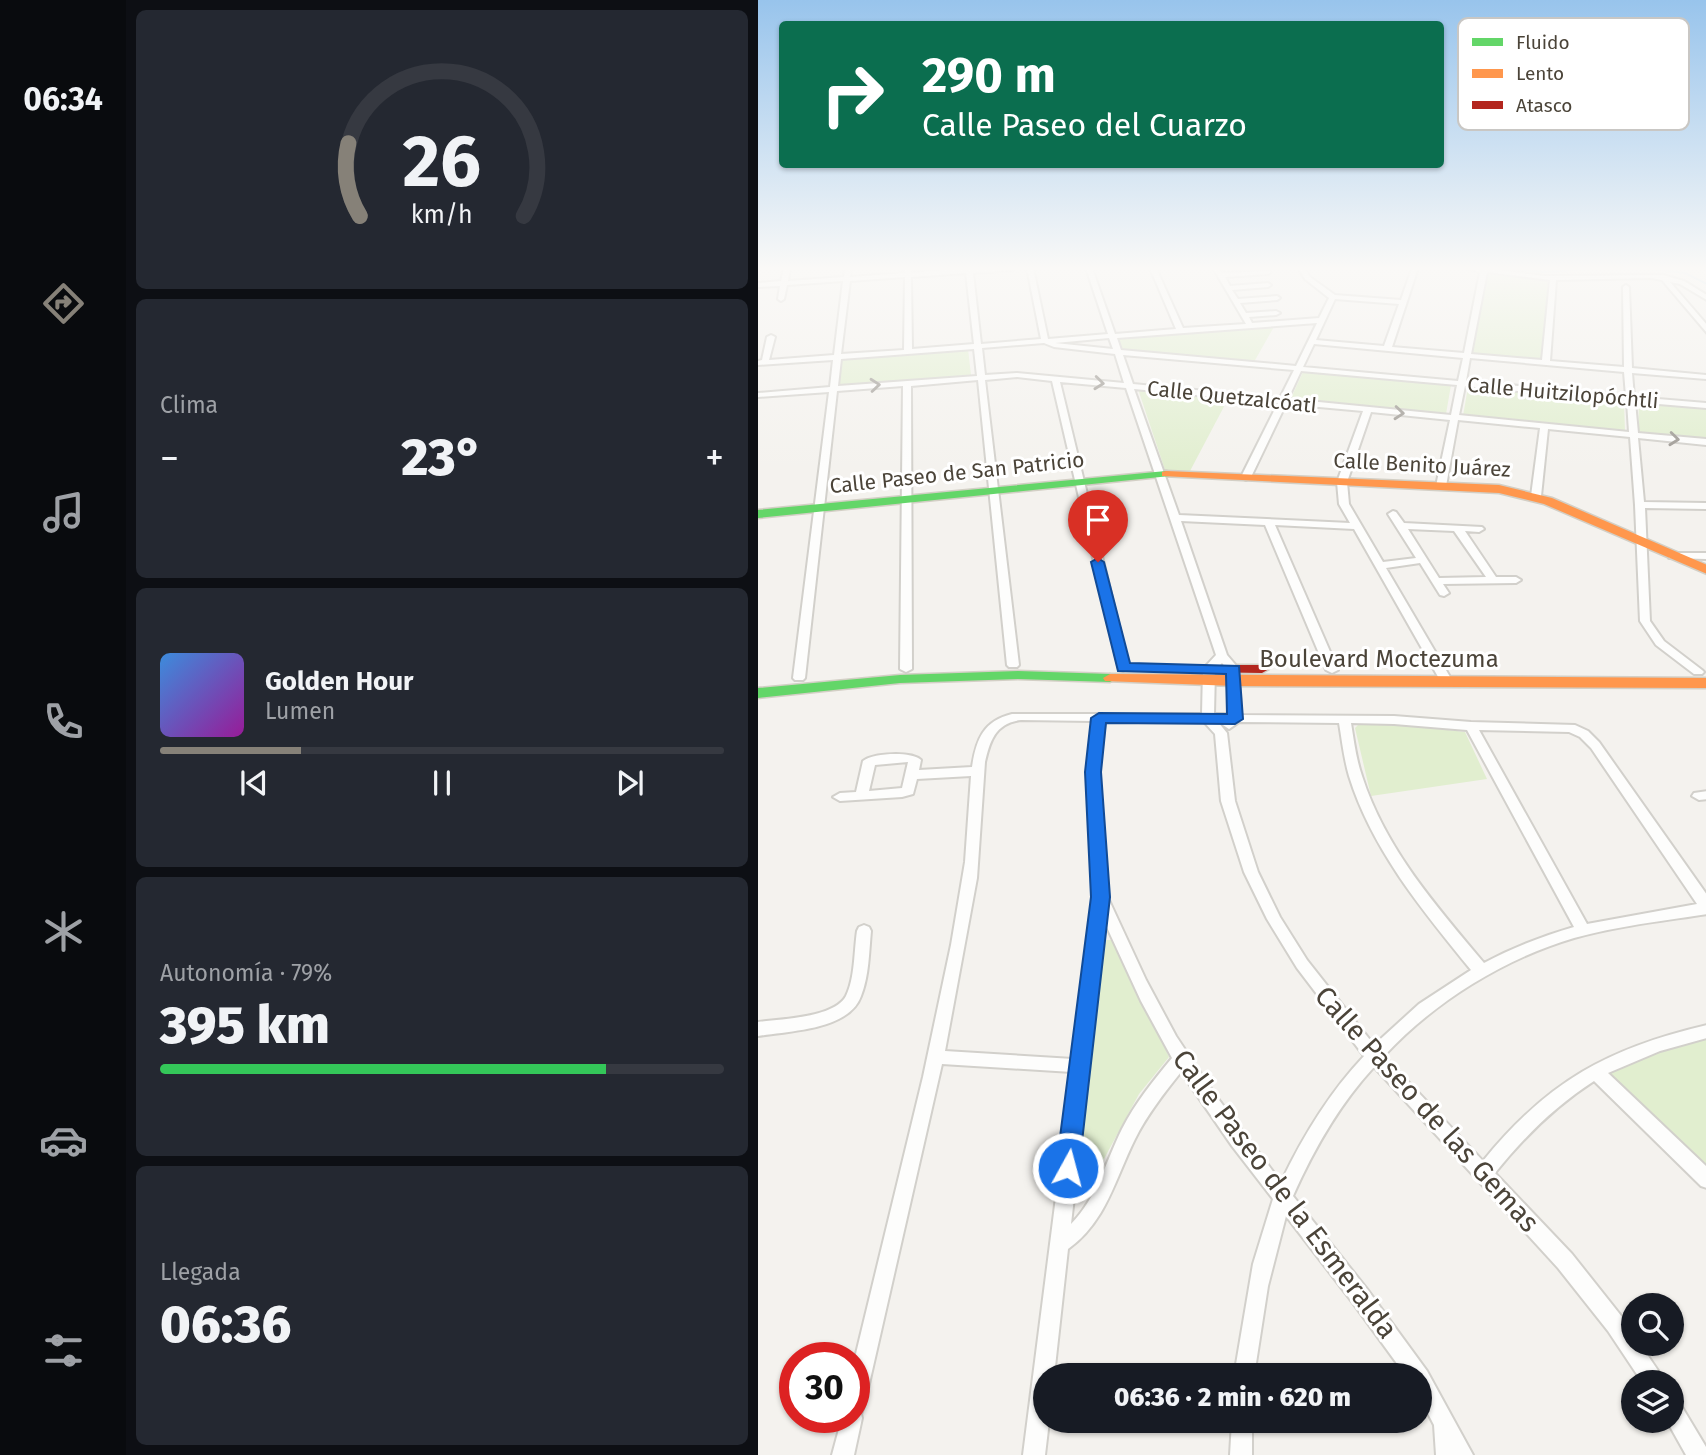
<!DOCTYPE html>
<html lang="es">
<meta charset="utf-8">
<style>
:root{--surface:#171b24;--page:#242831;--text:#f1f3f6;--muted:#9ea1a6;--line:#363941;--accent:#868178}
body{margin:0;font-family:"Fira Sans",sans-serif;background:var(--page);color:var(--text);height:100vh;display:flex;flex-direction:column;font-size:26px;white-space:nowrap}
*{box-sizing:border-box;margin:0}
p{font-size:23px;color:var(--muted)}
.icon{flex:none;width:38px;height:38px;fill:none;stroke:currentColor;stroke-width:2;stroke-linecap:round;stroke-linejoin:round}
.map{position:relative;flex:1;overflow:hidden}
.details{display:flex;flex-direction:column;gap:10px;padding:10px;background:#0d0f14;width:632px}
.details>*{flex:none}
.top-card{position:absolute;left:21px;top:21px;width:665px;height:147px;border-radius:7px;box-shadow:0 2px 5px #0004;background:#0b6e4f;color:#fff;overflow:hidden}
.tools{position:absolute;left:863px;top:1293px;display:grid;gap:14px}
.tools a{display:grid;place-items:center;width:63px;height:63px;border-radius:50%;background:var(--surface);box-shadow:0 2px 5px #0004;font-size:35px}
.speed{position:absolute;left:21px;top:1342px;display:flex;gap:14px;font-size:35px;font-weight:700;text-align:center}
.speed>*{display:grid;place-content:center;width:91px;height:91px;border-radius:50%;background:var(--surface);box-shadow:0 2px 5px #0004;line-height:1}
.speed .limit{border:10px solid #d22;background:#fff;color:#111}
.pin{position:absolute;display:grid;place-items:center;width:60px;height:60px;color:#fff;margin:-72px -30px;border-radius:50% 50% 50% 0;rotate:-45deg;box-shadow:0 0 7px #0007}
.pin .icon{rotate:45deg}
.me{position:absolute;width:77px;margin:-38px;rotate:7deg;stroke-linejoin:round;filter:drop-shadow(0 0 5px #0008)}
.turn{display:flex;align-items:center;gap:24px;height:147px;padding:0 28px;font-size:32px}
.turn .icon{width:91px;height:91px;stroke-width:2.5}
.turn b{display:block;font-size:49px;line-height:60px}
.big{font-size:52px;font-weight:800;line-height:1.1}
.details .widget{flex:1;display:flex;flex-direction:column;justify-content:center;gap:10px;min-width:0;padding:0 24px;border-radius:10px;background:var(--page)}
.details .dial{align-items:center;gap:0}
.dial svg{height:182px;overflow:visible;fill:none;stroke:var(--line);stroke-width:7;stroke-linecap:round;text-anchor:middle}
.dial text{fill:var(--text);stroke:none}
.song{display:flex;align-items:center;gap:21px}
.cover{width:84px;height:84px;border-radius:10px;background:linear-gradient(135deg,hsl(210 70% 55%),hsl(300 70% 35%))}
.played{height:7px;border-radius:4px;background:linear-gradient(90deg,var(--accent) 25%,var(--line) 25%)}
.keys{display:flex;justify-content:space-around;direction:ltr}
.heat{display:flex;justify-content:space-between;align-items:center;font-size:38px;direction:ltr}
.charge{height:10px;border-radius:5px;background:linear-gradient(90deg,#34c759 79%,var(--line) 0)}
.trip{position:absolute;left:275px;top:1363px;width:399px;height:70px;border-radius:35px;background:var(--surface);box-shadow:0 2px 5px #0004;font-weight:800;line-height:70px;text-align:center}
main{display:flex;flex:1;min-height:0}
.tabs{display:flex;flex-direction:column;width:126px;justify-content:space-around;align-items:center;background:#090b0e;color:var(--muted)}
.tabs .icon{width:49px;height:49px}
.tabs .selected{color:var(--accent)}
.tabs b{font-size:32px;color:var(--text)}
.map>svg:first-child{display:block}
</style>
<main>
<nav class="tabs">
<b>06:34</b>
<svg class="icon selected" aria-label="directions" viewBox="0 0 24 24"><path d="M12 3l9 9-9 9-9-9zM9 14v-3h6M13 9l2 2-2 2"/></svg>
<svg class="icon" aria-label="music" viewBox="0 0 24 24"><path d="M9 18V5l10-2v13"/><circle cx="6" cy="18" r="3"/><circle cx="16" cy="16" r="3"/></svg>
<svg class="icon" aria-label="phone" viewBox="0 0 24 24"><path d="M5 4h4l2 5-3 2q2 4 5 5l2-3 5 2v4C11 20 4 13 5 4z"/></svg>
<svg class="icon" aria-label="climate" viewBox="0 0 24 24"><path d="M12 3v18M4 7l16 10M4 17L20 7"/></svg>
<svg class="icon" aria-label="car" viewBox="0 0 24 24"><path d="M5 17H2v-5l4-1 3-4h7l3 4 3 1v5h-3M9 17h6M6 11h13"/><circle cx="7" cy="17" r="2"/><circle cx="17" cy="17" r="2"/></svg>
<svg class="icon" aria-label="filters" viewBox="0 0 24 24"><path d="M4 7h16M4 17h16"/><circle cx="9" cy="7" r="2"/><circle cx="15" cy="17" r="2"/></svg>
</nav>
<section class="details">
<div class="widget dial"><svg viewBox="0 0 100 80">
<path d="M14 69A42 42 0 1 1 86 69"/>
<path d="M14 69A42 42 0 0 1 9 37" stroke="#868178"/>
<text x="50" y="56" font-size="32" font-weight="700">26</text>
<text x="50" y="72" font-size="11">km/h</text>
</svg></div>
<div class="widget"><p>Clima</p>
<div class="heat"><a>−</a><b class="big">23°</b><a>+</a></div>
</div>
<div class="widget">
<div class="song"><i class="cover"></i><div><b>Golden Hour</b><p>Lumen</p></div></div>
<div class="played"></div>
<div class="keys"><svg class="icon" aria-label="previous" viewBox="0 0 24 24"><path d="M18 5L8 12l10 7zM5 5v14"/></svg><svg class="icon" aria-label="pause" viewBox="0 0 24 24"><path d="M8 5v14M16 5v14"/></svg><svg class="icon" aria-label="next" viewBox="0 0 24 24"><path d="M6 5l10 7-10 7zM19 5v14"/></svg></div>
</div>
<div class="widget"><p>Autonomía · 79%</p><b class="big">395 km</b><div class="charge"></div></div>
<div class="widget"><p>Llegada</p><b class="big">06:36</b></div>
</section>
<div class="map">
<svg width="949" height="1455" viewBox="0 0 949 1455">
<rect width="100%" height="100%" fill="#f4f2ee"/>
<path fill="#e1eecf" d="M729,272l61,7 -5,82 -71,-6z
M517,325l-21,37 -133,-13 -4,-12z
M210,349l3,26 -132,11 3,-28z
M545,372l148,13 -5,29 -156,-14z
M710,387l156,15 1,30 -162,-16z
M380,389l90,10 -38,72 -25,-1z
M881,403l67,6v30l-68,-6z
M600,725h49l58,7 22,47 -116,17 -16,-68z
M346,940h10l55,117 -30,37 -55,102h-9z
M948,1039v129l-94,-89 -1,-6 46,-23z"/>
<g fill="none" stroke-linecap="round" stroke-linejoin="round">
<path stroke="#c0ddf1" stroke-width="2" d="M749,268l36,4 61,-4
M885,268l42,5 22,11"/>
<defs>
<path id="street" d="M26,268h6l-2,13 56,-4 1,-9h6l-1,9 55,-4v-5h6v5l55,-5h50l-3,2 -40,3 8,71 60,-5 -14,-71h6l15,71 60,-5 -22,-66h6l23,66 61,-5 -26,-61h6l27,60 63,-4 -33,-56h6l3,5 48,-2v2l-2,1 -43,3 5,9 38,-3 3,2 -3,2 -36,3 6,9 39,-3 3,2 -3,2 -37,3 6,10 30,-2 4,2 -4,2 -27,2 3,6 67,-5 10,-20 -24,-19 -7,-11h6l6,9 25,18 66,5 11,-32h6l-26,79 72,6 16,-81 -15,-4h19l60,8 119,-1 21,6 23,14v5l-27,-16 -10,-2 37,43v8l-45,-53 -11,-2 -95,2 -6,81 74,6 -1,-80 3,-2 3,2 3,81 75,7v4l-75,-6 2,24 73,6v5l-72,-6 3,31 69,6v6l-69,-7 6,64 63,1v6l-62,-1 5,113 14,20 38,29 2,2 -2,2h-8l-38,-29 -16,-24 -5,-116 -5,-68 -82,-8 -7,67 -5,3 -5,-3 9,-68 -82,-8 -12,66 -5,3 -5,-3 14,-66 -79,-8 -24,70 2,22 34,58 33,-4 -28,-44 5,-3 3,1 8,11 78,4 2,2 -5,3 -14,-1 31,46h20l5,3 -5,3 -73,1 6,9 -5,3 -4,-1 -20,-32 -34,5 67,114 -6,4 -6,-4 -87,-153 -79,-4 63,145 -6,3 -6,-3 -61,-145 -84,-4 46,134 12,14 2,46 153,1 77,6 104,3 13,6 11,11 108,153v19c-45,7 -90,12 -133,24 -71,21 -140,64 -190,118l99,105c64,-79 125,-113 224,-136v13l-47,13 -52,22 99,94v21l-6,-2 -107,-105c-39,25 -70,56 -99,92l77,81 50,63 11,16v11h7l21,31 3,7h-22l-34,-51 -50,-63 -184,-201c-35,38 -60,82 -81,129l74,93 60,82 46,84h-37l-2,-30 -14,-27v-22h-14l-53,-73 -67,-87 -18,70 -14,90h-20l19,-112 20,-65 -41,-53 -51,-74c-17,21 -34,43 -46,67 -20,40 -29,83 -67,110l-14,127h-9v45h4l-4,34h-22l49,-383 -130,-8 -78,342 -3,8 1,4 -8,37h-22l10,-37h12v-56l69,-285 28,-132 14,-83 6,-86 -54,3 -4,15 -11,3 -62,4 -7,-4 7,-4 16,-1 7,-31c10,-8 48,-10 58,-1l-2,10 53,-3c4,-27 11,-46 40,-53h190l1,-45 13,-14 -90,-267 -66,-6 69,286 -6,3 -4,-1 -67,-289 -35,-4 -32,3 34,285 -2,2h-8l-2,-2 -29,-285 -67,6 1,283 -6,3 -6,-3 3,-283 -66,5 -32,287 -2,2h-8l-2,-2 36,-286 -71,5v-4l72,-6 3,-27 -75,5v-4l4,-1 5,-23 4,-2 4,2 -6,23 65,-5 9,-74 -56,4 -3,14 -3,2 -3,-2 2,-13 -22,1v-4l23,-2zM729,272l63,8 -8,80 -71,-6zM208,273l8,71 -62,5 -1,-72zM147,277l-1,73 -63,4 9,-73zM577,299l64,5 -15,42 -68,-6zM559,323l-21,43 -175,-16 -4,-12zM351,338l4,11 -58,-6zM286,343l10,4 61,7 9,29 -107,-10 -32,2 -3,-27zM556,344l149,14 -5,23 -155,-14zM216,349l3,27 -139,10 3,-27zM365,355l171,15 -14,28 -147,-14zM712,358l154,14 2,24 -160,-15zM543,371l156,14 -6,30 -163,-16zM707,386l162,15 2,31 -170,-17zM376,389l144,14 -37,74 5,3 5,-3 35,-73 77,7 -26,71 2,22 11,19 -171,-8zM650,529l46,2 32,46 -47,1zM464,663l5,6 2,45h-15l1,-44zM263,720l72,1 -6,51 7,125 -21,162 -128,-8 32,-173 8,-116c5,-22 11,-39 36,-42zM347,721l99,1 11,12 6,67 23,71 23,47 30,49 67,88c-35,37 -61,80 -83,126l-65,-86 -40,-60 -30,-56 -38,-82 -9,-126zM460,722h7l-2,3 6,4 10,-7 100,1c3,18 5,36 10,53 23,74 74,135 122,194l-52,34 -45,41 -67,-85 -27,-43 -22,-45 -23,-71 -8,-68zM593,723l43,1 73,6 107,197c-31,9 -62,21 -90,36 -48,-57 -99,-115 -122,-187 -6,-17 -8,-35 -11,-53zM721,730l90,2 11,5 11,11 106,156 -110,20zM150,762l-6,26 -33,3 6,-26zM347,923l36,78 31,57c-18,22 -37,45 -50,71 -16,32 -25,69 -51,95z
M915,553h34v6l-38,-1v-4z
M949,791v8l-8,1 -7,-4 2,-3z
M106,925l5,2 2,4c-2,21 -2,45 -10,65 -12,34 -72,35 -103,40v-14c22,-3 76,-4 88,-26 9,-18 8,-45 11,-65l2,-4z
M914,1399l7,3 27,45 1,8h-21l-19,-34h5z
M474,1421h20v34h-22z"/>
<path id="fast" d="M408,471l4,1v4l-412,42v-8z
M260,671l92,3 7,4 -7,4 -92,-3 -118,4 -142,15v-10l142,-13z"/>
<path id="slow" d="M408,471l333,14 53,13 155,67v9l-163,-70 -45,-11 -337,-17v-4z
M352,674l597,4v10l-473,-2 -129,-5 -2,-3z"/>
<path id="jam" d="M448,665h56l7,4 -7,4 -61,-1 -2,-3z"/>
</defs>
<use href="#street" stroke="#d2d0cb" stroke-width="4"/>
<use href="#fast" stroke="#d3cfc5" stroke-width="3"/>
<use href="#slow" stroke="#d3cfc5" stroke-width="3"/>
<use href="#jam" stroke="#d3cfc5" stroke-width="3"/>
<use href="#street" fill="#fdfdfc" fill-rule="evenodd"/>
<use href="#fast" fill="#63d668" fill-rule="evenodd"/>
<use href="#slow" fill="#ff974d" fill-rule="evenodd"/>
<use href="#jam" fill="#b3261e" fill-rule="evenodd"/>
</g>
<defs><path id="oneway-chevron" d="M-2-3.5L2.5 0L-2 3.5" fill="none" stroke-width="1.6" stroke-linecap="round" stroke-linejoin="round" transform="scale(1.75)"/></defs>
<g stroke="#9b9791">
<use href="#oneway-chevron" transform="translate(341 383) rotate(6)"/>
<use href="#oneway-chevron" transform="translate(117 385) rotate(-5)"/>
<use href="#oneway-chevron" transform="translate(641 413) rotate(5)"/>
<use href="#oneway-chevron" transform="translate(916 439) rotate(6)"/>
</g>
<linearGradient id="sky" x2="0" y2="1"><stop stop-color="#98c4ec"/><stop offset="0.57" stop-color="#faf9f7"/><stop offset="1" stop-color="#faf9f7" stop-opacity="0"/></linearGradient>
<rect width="949" height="471" fill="url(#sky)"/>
<path fill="#1a73e8" stroke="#114b97" stroke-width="2" d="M340,558l6,4 26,101 109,3 4,53 -8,5 -129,-1 -5,49 9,125 -31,271 -3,7 -8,3 -9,-3 -3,-7 35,-271 -6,-125 6,-54 8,-5 128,1 -1,-40 -108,-3 -27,-109z"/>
<g text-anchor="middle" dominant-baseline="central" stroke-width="6" stroke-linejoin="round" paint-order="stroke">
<g font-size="21" fill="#4b4439" stroke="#fff">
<text transform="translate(805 393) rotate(5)">Calle Huitzilopóchtli</text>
<text transform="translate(474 397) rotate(6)">Calle Quetzalcóatl</text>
<text transform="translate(664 465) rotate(3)">Calle Benito Juárez</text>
<text transform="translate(199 473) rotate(-6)">Calle Paseo de San Patricio</text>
</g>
<g font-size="24" fill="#4b4439" stroke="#fff">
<text x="621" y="659">Boulevard Moctezuma</text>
</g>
<g font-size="28" fill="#4b4439" stroke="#fff">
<text transform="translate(669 1109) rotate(48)">Calle Paseo de las Gemas</text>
<text transform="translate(527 1194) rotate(53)">Calle Paseo de la Esmeralda</text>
</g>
</g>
<rect x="700" y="18" width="231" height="112" rx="10" fill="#fff" stroke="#c9c7c4" stroke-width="2"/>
<rect x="714" y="38" width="31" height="8" fill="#63d668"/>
<rect x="714" y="69" width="31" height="9" fill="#ff974d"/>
<rect x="714" y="101" width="31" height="8" fill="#b3261e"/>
<g font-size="19" fill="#4b4439">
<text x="758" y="49">Fluido</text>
<text x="758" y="80">Lento</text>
<text x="758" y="112">Atasco</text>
</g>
</svg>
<div class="tools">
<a><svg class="icon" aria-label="search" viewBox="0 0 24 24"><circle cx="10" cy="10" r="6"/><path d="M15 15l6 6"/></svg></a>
<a><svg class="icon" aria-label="layers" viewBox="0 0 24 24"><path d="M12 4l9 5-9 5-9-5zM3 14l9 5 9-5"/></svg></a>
</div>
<div class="speed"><div class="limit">30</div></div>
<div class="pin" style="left:340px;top:562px;background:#d93025"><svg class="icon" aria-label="arrive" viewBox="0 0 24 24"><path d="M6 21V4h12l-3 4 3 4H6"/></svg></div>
<svg class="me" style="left:310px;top:1168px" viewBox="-20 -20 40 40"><circle r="17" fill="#1a73e8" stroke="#fff" stroke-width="3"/><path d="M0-11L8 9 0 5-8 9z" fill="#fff"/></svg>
<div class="trip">06:36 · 2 min · 620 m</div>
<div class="top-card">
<div class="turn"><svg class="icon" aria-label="right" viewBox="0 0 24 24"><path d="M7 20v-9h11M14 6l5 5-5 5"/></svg><div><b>290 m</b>Calle Paseo del Cuarzo</div></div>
</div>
</div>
</main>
